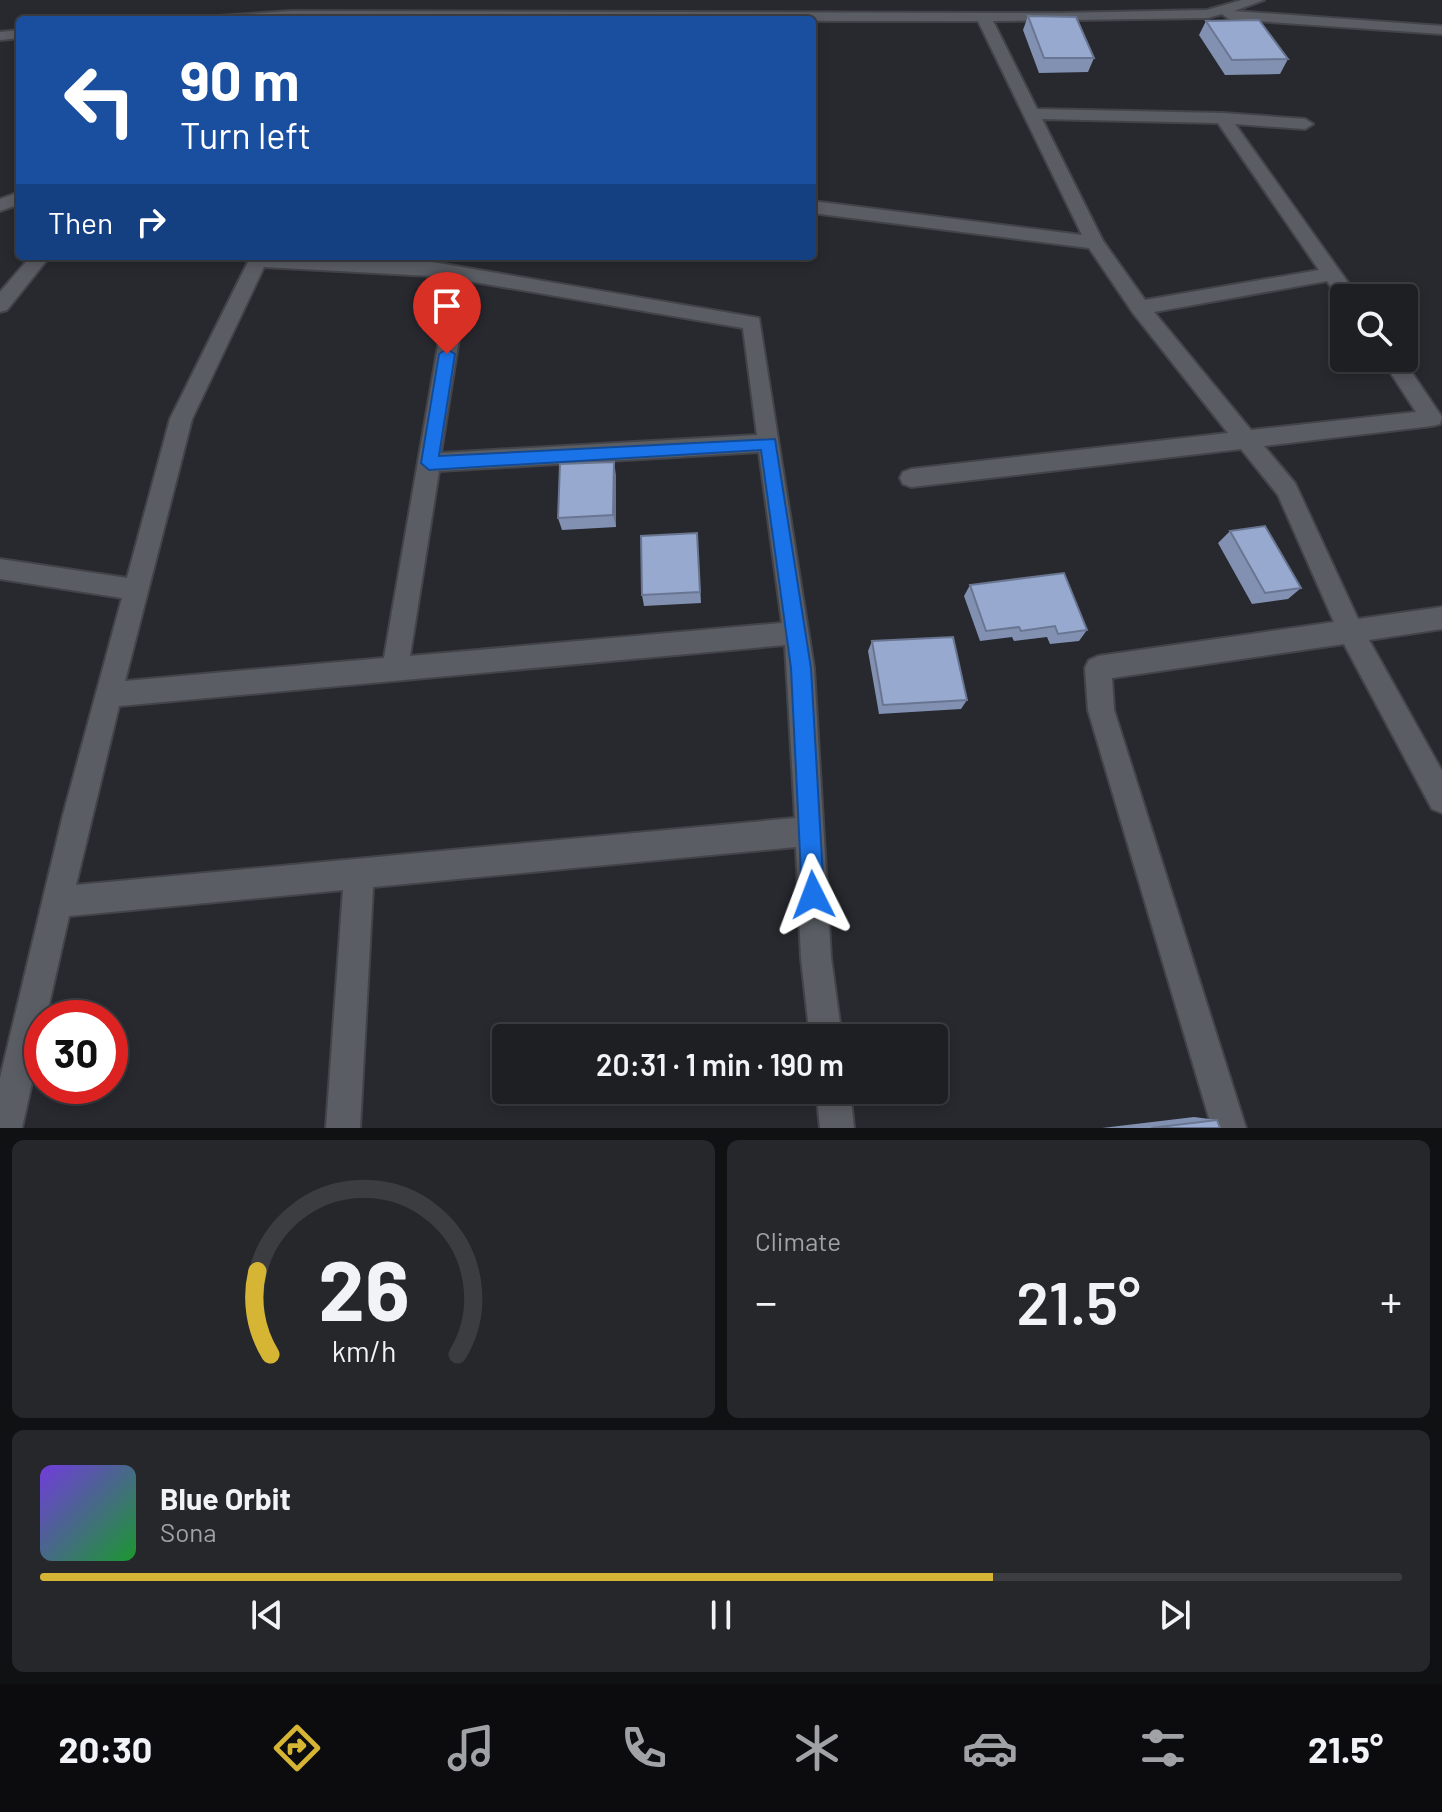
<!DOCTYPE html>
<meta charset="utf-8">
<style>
:root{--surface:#1d1f23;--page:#25272b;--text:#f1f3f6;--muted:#a0a2a6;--line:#3b3d41;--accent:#d6b534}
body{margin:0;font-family:Barlow,sans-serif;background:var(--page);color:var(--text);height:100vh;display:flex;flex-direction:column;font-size:30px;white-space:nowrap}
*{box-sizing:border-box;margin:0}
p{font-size:26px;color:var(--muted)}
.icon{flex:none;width:44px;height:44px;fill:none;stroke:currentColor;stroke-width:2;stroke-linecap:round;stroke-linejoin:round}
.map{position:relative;height:1128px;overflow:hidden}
.side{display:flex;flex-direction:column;gap:12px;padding:12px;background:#101113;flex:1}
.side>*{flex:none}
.guide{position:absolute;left:16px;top:16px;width:800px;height:244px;border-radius:8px;box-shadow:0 4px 12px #0003,0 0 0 2px var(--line);background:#1a4fa0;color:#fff;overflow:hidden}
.buttons{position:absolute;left:1330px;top:284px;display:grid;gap:16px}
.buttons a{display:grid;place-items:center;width:88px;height:88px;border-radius:8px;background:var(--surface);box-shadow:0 4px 12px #0003,0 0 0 2px var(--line);font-size:40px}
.speed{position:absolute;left:24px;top:1000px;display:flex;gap:16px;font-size:40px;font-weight:700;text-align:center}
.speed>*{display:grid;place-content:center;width:104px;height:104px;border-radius:50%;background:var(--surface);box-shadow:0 4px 12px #0003,0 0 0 2px var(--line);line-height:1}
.speed .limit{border:12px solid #d22;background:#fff;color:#111}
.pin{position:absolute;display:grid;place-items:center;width:68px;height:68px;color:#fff;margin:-82px -34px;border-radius:50% 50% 50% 0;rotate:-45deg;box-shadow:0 0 8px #0007}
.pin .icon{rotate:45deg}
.me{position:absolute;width:88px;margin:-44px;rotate:357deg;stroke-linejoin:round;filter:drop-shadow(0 0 6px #0008)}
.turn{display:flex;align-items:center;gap:28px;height:168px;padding:0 32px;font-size:36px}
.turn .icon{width:104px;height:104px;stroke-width:2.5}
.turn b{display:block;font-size:56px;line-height:68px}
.then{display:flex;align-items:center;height:76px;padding:0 32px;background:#0003;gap:16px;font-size:30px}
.big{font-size:60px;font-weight:600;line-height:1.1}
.side .tile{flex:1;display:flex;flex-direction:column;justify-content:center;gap:12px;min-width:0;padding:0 28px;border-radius:12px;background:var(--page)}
.side .dial{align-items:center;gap:0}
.dial svg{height:208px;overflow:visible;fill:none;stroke:var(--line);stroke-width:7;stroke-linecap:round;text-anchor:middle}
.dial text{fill:var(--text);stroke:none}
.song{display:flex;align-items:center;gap:24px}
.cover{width:96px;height:96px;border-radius:12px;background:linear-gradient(135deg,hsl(260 70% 55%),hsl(130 70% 35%))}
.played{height:8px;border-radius:4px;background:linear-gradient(90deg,var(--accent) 70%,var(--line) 70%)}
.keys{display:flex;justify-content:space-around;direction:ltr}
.heat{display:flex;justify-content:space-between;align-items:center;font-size:44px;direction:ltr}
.side .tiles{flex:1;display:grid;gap:12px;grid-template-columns:1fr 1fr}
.tile:last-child{grid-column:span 2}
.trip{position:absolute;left:492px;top:1024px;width:456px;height:80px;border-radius:8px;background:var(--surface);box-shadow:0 4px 12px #0003,0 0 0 2px var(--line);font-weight:600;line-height:80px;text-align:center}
.dock{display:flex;height:128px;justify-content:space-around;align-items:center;background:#0c0c0e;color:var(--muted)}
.dock .icon{width:56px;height:56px}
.dock .current{color:var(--accent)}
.dock b{font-size:36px;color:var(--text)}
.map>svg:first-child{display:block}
</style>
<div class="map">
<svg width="1442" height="1128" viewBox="0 0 1442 1128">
<rect width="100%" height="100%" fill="#27292f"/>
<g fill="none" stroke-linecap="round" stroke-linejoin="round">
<defs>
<path id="minor" d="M1242,0h22l-30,11 208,15v8l-213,-15 -7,-5 -14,4 -215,3 44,88 186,4 82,6 8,5 -8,5 -70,-5 124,174h-15l-2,5 -15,-22 -173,31 97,118 165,-18 -35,-54h21l40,59 -2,7 -8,2 -168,20 31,37 63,136 84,-12v22l-73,11 73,131v42l-10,-4 -88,-165 -232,34 2,32 132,418h-34l-124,-418 -3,-42 4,-8 9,-4 236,-34 -56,-127 -37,-46 -330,38 -8,-3 -3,-6 3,-6 8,-3 317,-36 -95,-120 -44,-65 -277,-35v-12l270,34 -104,-214 -766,-1 7,-4 72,-5 768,2 148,-3zM1042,119l176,4 101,147 -174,30 -42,-59z
M20,30v8l-20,2v-8z
M20,192v12l-20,7v-12z
M31,256h19l-43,54 -7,2v-20z
M251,256l181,6 327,56 55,350 17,290 11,80h-32l-9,-80 -5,-111 -423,40 -13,241h-34l17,-238 -274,26 -23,102h-4v19l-20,91h-22v-50l63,-263 59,-217 -122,-19v-20l127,19 43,-159zM264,267l186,10 -66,381 -259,23 67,-262zM468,281l275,47 14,107 -316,18zM759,452l23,171 -372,33 29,-185zM785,645l10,173 -719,67 43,-179z
M816,1090h34l4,38h-34z"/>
</defs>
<use href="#minor" stroke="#424449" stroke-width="4"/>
<use href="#minor" fill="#5a5e64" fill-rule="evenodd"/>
</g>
<path fill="#8291b2" d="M1028,16l66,42 -6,14 -49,1 -16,-43z
M1206,21l82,38 -8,15 -55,1 -26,-40z
M616,475v52l-54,3 -4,-12z
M1230,531l71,57 -13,11 -36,5 -34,-61z
M697,533l4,70 -57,3 -2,-11z
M970,585l117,45 -8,11 -29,3 -3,-7 -33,4 -2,-4 -32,4 -16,-45z
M872,641l95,59 -6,9 -82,5 -11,-63z
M1194,1117l23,3 3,8h-118z"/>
<path fill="#6a7691" d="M614,462l2,13v52l-3,-12z"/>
<path fill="#97a9cf" stroke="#6a7691" stroke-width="2" d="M714,15l10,3v2h-42v-4z
M1028,16l48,1 18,41h-50z
M1259,20l29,39 -56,1 -26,-39z
M614,462l-1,53 -55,3 2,-54z
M1265,526l36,62 -36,5 -35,-62z
M697,533l3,59 -58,3 -1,-59z
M1064,573l23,57 -29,4 -3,-8 -34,5 -2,-4 -33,4 -16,-46z
M953,637l14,63 -84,5 -11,-64z
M1217,1120l3,8h-69z"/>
<path fill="#1a73e8" stroke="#114b97" stroke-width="2" d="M447,349l8,5 -16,102 336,-17 36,229 13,227 -3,8 -8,3 -8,-3 -3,-8 -11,-227 -30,-218 -332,20 -8,-7 18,-109z"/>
</svg>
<div class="buttons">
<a><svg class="icon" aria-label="search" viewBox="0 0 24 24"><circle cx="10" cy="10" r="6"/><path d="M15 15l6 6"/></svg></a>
</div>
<div class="speed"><div class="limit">30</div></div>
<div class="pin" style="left:447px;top:354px;background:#d93025"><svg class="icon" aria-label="arrive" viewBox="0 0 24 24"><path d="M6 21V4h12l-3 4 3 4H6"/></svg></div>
<svg class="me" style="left:813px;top:895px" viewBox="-20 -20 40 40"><path d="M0-17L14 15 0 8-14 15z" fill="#1a73e8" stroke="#fff" stroke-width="4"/></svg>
<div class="trip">20:31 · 1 min · 190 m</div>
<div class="guide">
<div class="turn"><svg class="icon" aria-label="left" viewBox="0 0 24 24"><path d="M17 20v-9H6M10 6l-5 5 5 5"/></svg><div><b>90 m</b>Turn left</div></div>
<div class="then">Then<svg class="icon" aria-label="right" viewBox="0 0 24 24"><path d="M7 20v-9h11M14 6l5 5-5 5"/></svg></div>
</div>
</div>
<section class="side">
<div class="tiles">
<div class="tile dial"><svg viewBox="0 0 100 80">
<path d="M14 69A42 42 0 1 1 86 69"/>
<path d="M14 69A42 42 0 0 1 9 37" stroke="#d6b534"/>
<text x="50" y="56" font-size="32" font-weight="700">26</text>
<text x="50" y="72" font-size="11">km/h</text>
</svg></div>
<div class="tile"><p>Climate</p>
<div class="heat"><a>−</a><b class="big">21.5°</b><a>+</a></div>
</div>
<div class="tile">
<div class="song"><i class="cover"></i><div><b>Blue Orbit</b><p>Sona</p></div></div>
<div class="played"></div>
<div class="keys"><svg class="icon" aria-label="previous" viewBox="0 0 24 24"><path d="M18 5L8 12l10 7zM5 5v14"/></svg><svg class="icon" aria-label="pause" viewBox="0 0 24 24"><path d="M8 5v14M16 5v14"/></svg><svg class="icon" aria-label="next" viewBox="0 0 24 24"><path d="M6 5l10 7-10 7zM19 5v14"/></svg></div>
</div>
</div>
</section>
<nav class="dock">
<b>20:30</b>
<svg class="icon current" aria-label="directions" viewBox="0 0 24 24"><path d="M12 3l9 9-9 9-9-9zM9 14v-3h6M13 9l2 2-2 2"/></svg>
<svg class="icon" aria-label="music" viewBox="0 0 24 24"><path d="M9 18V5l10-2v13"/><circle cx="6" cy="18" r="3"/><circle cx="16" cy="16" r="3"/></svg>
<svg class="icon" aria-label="phone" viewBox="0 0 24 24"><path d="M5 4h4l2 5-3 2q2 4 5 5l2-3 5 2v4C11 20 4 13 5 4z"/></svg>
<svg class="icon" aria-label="climate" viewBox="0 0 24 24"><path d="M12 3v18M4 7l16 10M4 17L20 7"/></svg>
<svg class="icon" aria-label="car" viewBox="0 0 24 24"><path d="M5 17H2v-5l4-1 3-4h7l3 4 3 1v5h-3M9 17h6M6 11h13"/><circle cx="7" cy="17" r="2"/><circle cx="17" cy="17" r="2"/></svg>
<svg class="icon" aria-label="filters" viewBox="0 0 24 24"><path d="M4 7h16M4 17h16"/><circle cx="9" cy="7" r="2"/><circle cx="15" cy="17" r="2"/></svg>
<b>21.5°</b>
</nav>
